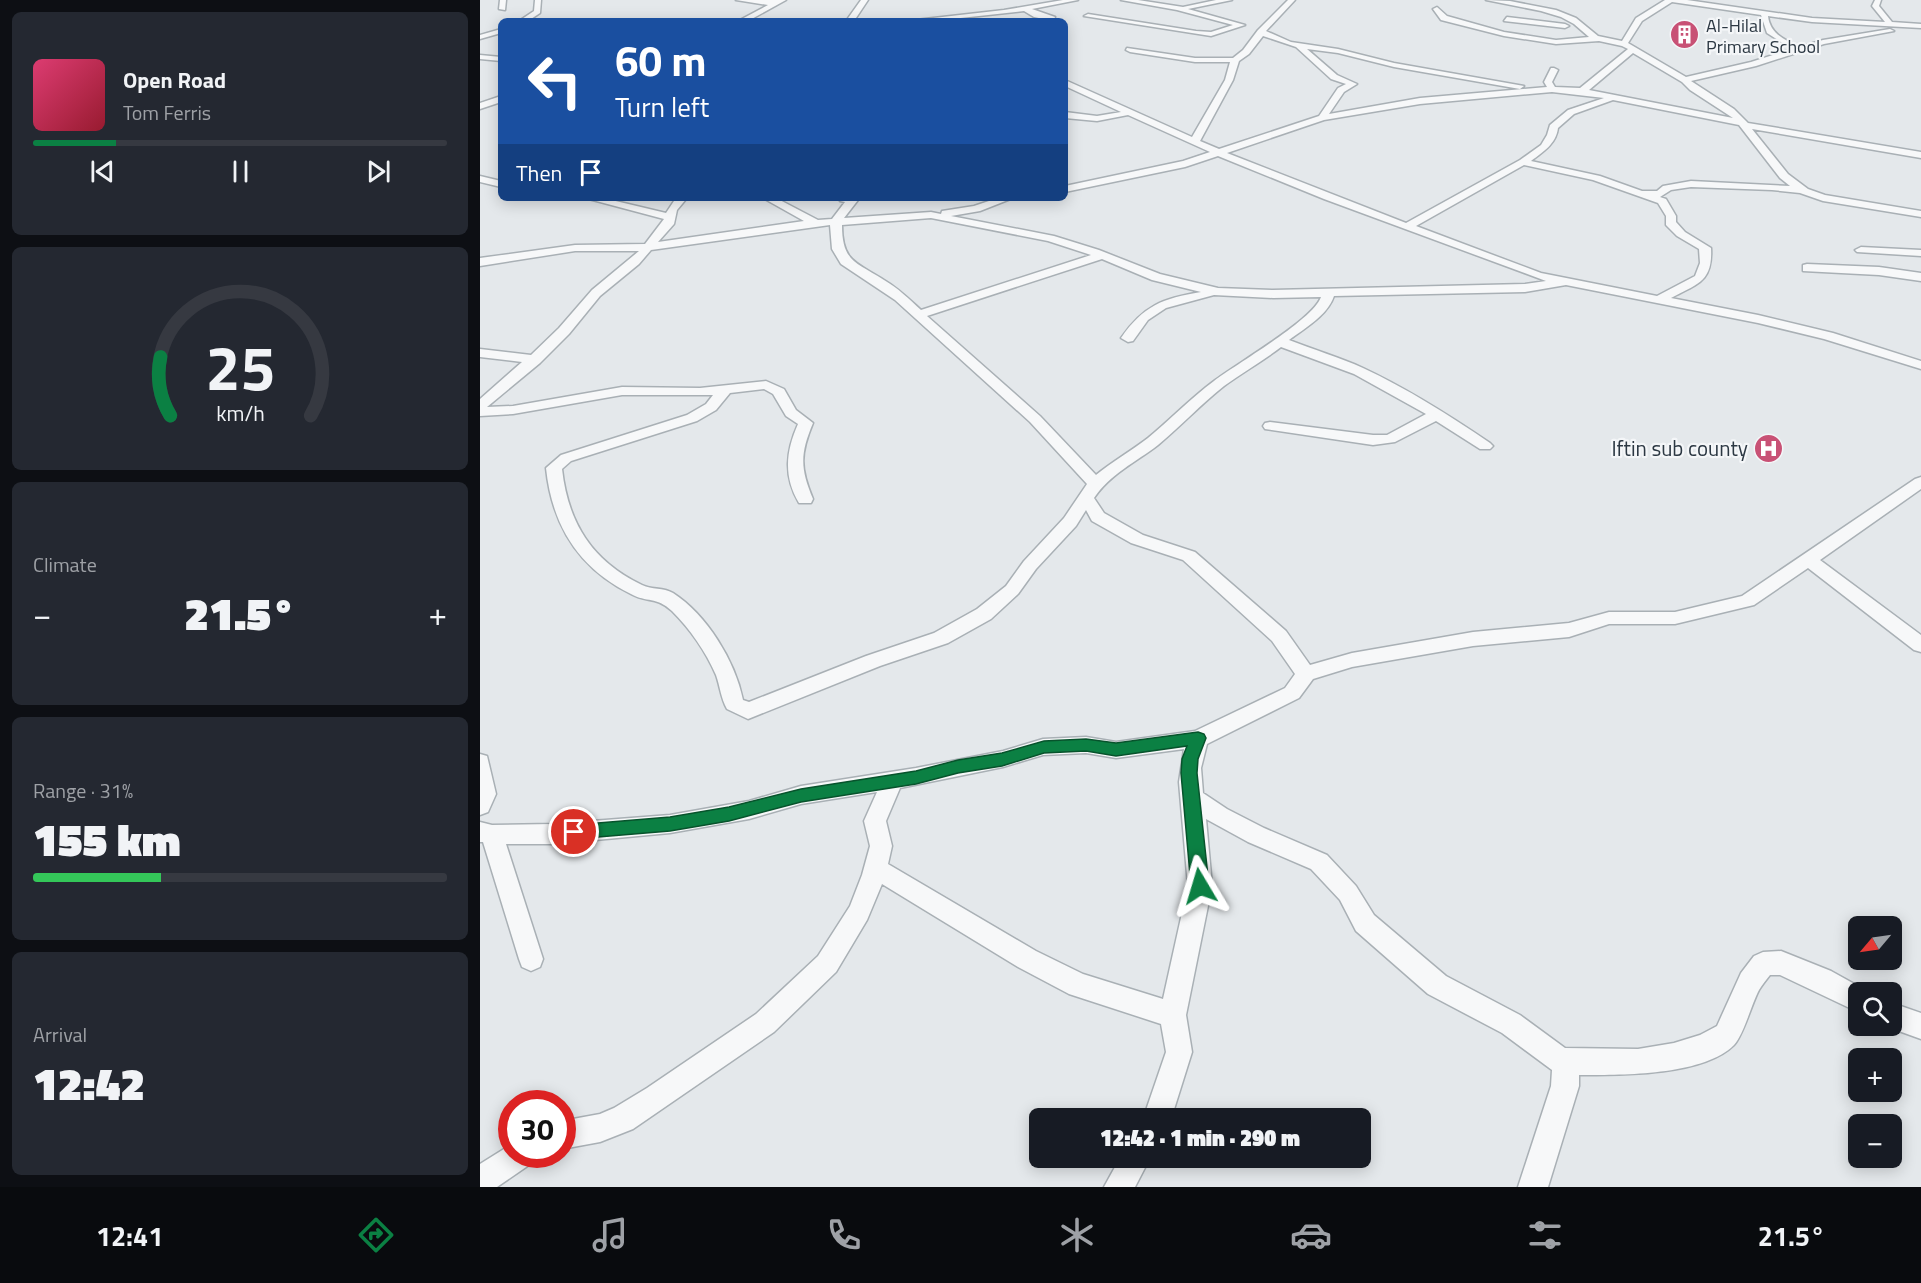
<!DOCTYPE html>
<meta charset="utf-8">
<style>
:root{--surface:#171b24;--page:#242831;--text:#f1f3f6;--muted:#9ea1a6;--line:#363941;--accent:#0b8043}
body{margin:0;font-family:"Titillium Web",sans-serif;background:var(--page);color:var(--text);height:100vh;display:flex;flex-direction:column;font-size:22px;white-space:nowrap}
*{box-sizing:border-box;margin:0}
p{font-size:20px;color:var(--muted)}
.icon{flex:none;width:33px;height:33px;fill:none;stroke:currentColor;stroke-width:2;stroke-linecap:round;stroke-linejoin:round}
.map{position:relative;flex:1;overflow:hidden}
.drawer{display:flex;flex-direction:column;gap:12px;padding:12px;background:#0d0f14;width:480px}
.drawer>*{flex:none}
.guide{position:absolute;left:18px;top:18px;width:570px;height:183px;border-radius:9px;box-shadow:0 3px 15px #0003;background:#1a4fa0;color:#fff;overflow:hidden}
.needle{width:39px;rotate:241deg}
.tools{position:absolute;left:1368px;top:916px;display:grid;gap:12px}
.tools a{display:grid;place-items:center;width:54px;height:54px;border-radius:9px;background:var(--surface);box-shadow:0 3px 15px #0003;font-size:30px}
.speed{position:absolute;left:18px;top:1090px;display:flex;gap:12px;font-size:30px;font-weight:700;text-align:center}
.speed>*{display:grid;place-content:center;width:78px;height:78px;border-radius:50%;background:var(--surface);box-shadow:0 3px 15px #0003;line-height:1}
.speed .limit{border:9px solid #d22;background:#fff;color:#111}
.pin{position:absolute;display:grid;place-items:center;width:51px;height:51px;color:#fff;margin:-26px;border:3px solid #fff;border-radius:50%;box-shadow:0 2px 6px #0007}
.me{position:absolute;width:66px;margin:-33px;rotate:353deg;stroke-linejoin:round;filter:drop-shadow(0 0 4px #0008)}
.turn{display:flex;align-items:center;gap:21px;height:126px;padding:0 18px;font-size:27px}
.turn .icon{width:78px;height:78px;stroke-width:2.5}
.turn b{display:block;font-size:42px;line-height:51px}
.then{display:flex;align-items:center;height:57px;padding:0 18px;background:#0003;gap:12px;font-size:22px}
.big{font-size:45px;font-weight:800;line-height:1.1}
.drawer .widget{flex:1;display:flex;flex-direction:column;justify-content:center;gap:9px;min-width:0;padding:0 21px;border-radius:9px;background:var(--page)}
.drawer .dial{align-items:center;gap:0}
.dial svg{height:156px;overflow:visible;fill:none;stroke:var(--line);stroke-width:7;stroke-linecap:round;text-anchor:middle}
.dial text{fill:var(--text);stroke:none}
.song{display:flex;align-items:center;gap:18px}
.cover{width:72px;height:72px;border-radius:9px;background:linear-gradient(135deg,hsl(340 70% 55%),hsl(350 70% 35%))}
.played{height:6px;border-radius:3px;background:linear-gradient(90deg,var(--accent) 20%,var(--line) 20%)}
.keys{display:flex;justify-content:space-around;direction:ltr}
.heat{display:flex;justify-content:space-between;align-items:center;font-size:33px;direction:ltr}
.charge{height:9px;border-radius:4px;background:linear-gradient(90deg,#34c759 31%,var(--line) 0)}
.trip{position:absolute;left:549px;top:1108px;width:342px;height:60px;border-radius:9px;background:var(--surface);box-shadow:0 3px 15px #0003;font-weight:800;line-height:60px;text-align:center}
.menu{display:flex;height:96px;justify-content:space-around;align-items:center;background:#090b0e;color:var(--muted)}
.menu .icon{width:42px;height:42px}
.menu .selected{color:var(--accent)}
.menu b{font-size:27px;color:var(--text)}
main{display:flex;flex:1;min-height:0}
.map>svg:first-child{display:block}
</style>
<main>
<section class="drawer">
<div class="widget">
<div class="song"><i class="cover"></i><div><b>Open Road</b><p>Tom Ferris</p></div></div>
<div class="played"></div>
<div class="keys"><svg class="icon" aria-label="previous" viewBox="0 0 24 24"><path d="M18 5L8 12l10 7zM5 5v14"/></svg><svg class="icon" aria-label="pause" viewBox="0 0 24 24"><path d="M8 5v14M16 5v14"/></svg><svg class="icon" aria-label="next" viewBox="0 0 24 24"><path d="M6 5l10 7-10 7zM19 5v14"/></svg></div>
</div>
<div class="widget dial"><svg viewBox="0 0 100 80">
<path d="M14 69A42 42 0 1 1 86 69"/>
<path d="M14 69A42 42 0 0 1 9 39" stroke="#0b8043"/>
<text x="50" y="56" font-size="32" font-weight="700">25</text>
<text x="50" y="72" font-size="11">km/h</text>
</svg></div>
<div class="widget"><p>Climate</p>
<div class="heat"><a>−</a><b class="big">21.5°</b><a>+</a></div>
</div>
<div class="widget"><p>Range · 31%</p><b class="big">155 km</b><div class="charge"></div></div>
<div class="widget"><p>Arrival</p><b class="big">12:42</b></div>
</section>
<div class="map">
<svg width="1441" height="1187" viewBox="0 0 1441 1187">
<rect width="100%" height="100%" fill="#e4e8eb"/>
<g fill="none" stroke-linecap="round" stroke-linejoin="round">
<defs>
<path id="street" d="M20,0h6l-1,10 -6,-1z
M55,0h6l-1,13 -12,8h-9l15,-10z
M256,0h50l-38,21h-10l30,-16z
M381,0h7l-14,21h-8z
M583,0h15l-46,9 23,8 -2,4 -19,-4 -10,-6 -91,10h-26l97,-11z
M641,0h17l45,7 33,-7h16l-44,9 57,16 -34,11 -127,-20 4,-2 108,17 15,1 22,-7 -56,-15z
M808,0h7l-29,31 25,11 47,7 56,14 130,23 -4,3 -126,-22 -56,-14 -31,-4 30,26 20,9 -13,8 -15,22 91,-16 127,-11 -3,-5 7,-14h3l4,2 -6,12 3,5 25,1 48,-39 -6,-3 -23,-5 -43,3 -52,-8 -63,-16 -8,-11 4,-2 10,9 57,16 52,8 33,-3 -15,-13 -13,-7 -20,-6 -55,-11 24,1 46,9 20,8 22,18 24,5 14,-23 29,-18h22l125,18 73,4 -13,-16 3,-6h6l-2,6 13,16 29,2v4l-109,-6 -44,-6c2,18 17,24 32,31l23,-7 67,-11 4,2 -70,13 -68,22 -65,15 43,28 14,14 173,29v6l-169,-29 36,45 20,15 17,6 96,16v6l-98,-16 -23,-8 -28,-3 -81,-3 -20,3 -11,7 6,2 10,17v6l9,10 26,16c2,34 -14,36 -40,50l87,17 75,18 88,28v8l-97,-30 -66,-16 -192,-38 -41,7 -191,4c-7,20 -29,32 -45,44 25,10 50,17 74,28 45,21 86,47 127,75l3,3 -3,3h-10l-44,-28 -41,21 -22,3 -108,-16 -2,-3 2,-3 5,-1 103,13h14l39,-21 -72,-40 -73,-27c-18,14 -38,25 -57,39 -23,18 -43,40 -66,59 -22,17 -48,29 -64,53l10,15 39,22 52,17 91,79 24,34 42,-12 121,-21 96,-9 40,-11h66l67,-16 173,-117 6,-2v12l-101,71 101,75v17l-7,-2 -106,-82 -54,37 -79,19h-66l-40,13 -96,9 -121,21 -39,12 -14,19 -92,46 -6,24 2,25 24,16 37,19 63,27 29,31 18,29 72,61 74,39 45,33 73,1 36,-6 26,-8 17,-9 24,-53 13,-17 9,-4 18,-1 50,20 36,20 1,2h-10v19l-78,-37h-10c-4,5 -8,10 -11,15 -7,13 -16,46 -25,55 -31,31 -113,30 -155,30v11l-31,101h-30l33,-101 1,-16 -50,-37 -74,-39 -72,-63 -16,-31 -29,-31 -63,-27 -42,-23 6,67 -26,129 6,37 -21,67h-28l23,-67 -5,-28 -92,-30 -51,-27 -136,-83 -15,36 -31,52 -62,60 -141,97 -33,13 -38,7v-28l38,-7 14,-6 33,-20 109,-74 62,-58 32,-50 12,-31 8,-29 -6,-25 13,-29 -76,12 -52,15 -79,14 -117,11h-47l37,115 -3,8 -9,4 -9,-4 -3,-8 -36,-117h-3v-20l12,3 61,-1 117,-9 79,-14 52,-15 115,-18 87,-17 40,-12 43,-2 30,5 79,-11 90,-43 10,-14 -23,-33 -89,-81 -52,-17 -39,-22 -6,-11 -10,16 -40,43 -18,25 -27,25 -43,24 -68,23 -132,53 -21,-10c-6,-10 -7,-23 -11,-34 -10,-23 -26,-46 -44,-64 -16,-15 -25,-8 -41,-17 -53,-26 -79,-69 -85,-126l15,-13 126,-40 19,-11 7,-9h-91l-109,19 -33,2v-17l42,-37 -42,-5v-8l51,6 28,-27 33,-38 47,-39h-64l-95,15v-8l95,-13 70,-1 19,-25 -79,-21h18l63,15 10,-15h11l-10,12 -3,14 -16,18 146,-21 -41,-23h13l42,22 14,-1 13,-17 -5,-1 -1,-3h18l1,2 -14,18 87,-6 10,2 1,-3 32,-5 24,-8h15l-33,13 -29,5 103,20 45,14 61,24 58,14 55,2 252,-6 21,-3 -222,-82 -106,-43 -33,11 -120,25v-6l118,-25 27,-9 -82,-37 -31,6 -32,-3v-6l32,4 24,-4 -56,-26v-6l127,57 33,-57 5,-18h-35l-65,-10 -4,-2 1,-2 68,10h38l10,-8 15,-20zM1192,2l89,13 6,18 25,16 -41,13 -65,15 -58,-34 14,-22zM783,36l33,11 35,32 15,5 -8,4 -19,28 -100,33 -19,-8 33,-61 6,-19 10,-7zM1153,53l49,29 8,8 43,28 -144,-28zM1072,92l52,6 -36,12 -18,15 -3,10 -6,10 -21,15 -114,63 -179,-70 97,-33 96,-16zM1133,100l126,25 41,53 10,8 -99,-5 -28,5 -6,5h-15l-42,-15 -69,-15c12,-9 25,-17 27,-33l16,-14zM1044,165l69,15 65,23 8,13v9l11,11 22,13 1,14 -5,13 -38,20 -116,-23 -125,-47zM451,218l117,23 43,14 -170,55c-12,-11 -23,-22 -37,-30 -28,-18 -42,-18 -42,-55zM350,225l2,24 9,15 54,36 135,122 57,62 -23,34 -40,43 -18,25 -29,23 -43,24 -68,23 -117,46 -6,-2c-8,-39 -36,-85 -70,-107 -10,-6 -21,-3 -31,-8 -50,-24 -74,-62 -80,-116l9,-8 126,-40 19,-11 14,-17 34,-4 9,5 13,22 12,8c-12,27 -15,52 1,79h12l2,-4c-13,-31 -13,-45 0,-76l-17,-13 -12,-21 -18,-8 -66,7 -78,-1 -109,19 -26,1 53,-44 29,-29 31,-38 39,-32 12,-14zM622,259l50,21 49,12c-38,6 -58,14 -80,46l7,4 5,-1 15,-21 18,-12 48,-13 59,3 48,-1c-8,23 -85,67 -107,84 -23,17 -43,38 -66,57 -17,13 -36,24 -52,37l-56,-59 -113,-100zM704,749l-5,33 9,104 -25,113 -80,-25 -47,-23 -148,-87 4,-18 -6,-25 14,-33 103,-21 40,-12 43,-2 30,5z
M1027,17l58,7 4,2 -4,2 -61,-7z
M21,29v4l-21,6v-4z
M0,55l21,2v4l-21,-2z
M21,96v6l-21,7v-6z
M0,176l21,5v6l-21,-5z
M1381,247l60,3v6l-64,-4 -2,-2z
M1327,264l72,3 42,6v8l-42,-6 -76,-4v-6z
M0,754l7,2 9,38 -8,18 -8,3z
M1412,1003l29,10v26l-36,-13h7z
M32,1144v11h21l-4,10 -32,22h-17v-23z
M640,1158h30l-15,29h-31z"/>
</defs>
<use href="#street" stroke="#a9b0b5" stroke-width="3"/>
<use href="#street" fill="#f7f8f9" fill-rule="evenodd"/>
</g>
<path fill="#0b8043" stroke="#07532c" stroke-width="1.5" d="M718,732l6,2 2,4 -8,21 -1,14 12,113 -3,6 -6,2 -6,-2 -3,-6 -10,-113 1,-14 5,-13 -71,10 -30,-5 -42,2 -42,13 -44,7 -42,11 -115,18 -72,19 -59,10 -96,8 -6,-2 -3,-5 3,-5 6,-2 96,-8 59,-10 72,-18 115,-18 42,-11 44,-7 42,-12 42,-2 30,4z"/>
<defs>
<symbol id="building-disc" viewBox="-11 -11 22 22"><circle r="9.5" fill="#c85175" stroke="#f4f6f8"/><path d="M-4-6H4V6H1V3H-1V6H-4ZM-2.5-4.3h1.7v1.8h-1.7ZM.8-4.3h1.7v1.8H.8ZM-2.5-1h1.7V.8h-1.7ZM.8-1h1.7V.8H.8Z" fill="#fff"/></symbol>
<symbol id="hospital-disc" viewBox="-11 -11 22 22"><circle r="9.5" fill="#c85175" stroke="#f4f6f8"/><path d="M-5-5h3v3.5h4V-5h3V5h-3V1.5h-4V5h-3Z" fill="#fff"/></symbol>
</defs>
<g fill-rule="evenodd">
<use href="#building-disc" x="1188" y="18" width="33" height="33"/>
<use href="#hospital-disc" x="1272" y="432" width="33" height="33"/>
</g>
<g text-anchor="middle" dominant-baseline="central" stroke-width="4.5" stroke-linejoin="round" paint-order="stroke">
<g font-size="18" fill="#2c3843" stroke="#f4f6f8" text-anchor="start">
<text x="1226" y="25">Al-Hilal<tspan x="1226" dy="21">Primary School</tspan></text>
</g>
<g font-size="21" fill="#2c3843" stroke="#f4f6f8" text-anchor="end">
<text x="1268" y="448">Iftin sub county</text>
</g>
</g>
</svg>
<div class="tools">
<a><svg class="needle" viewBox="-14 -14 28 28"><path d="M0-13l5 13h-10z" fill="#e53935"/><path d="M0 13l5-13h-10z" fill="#9ea1a6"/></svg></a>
<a><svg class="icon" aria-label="search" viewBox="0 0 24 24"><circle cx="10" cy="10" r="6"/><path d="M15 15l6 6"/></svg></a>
<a>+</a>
<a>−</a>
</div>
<div class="speed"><div class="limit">30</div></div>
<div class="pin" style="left:94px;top:832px;background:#d93025"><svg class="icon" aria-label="arrive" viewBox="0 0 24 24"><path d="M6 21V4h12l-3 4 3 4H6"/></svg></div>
<svg class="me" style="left:720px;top:886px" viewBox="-20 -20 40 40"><path d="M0-17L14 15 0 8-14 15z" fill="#0b8043" stroke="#fff" stroke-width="4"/></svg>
<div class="trip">12:42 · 1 min · 290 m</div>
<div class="guide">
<div class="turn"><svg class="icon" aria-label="left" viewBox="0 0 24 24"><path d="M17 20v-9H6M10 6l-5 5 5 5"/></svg><div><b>60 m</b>Turn left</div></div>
<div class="then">Then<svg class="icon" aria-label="arrive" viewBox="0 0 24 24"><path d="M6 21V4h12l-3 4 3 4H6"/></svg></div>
</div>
</div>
</main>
<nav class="menu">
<b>12:41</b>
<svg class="icon selected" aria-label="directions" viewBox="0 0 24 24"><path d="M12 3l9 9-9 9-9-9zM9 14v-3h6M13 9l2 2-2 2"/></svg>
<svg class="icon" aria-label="music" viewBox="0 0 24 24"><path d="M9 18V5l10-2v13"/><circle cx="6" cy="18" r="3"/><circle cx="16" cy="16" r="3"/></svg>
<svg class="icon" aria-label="phone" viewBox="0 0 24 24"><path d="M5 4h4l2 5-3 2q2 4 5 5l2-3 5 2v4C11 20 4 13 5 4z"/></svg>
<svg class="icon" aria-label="climate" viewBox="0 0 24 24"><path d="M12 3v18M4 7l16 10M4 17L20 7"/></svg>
<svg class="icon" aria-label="car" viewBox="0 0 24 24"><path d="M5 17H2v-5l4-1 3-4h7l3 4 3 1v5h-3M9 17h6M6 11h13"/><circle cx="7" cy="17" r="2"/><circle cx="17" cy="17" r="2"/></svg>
<svg class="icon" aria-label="filters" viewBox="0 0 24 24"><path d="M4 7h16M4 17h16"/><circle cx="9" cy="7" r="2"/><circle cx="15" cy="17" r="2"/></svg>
<b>21.5°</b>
</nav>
